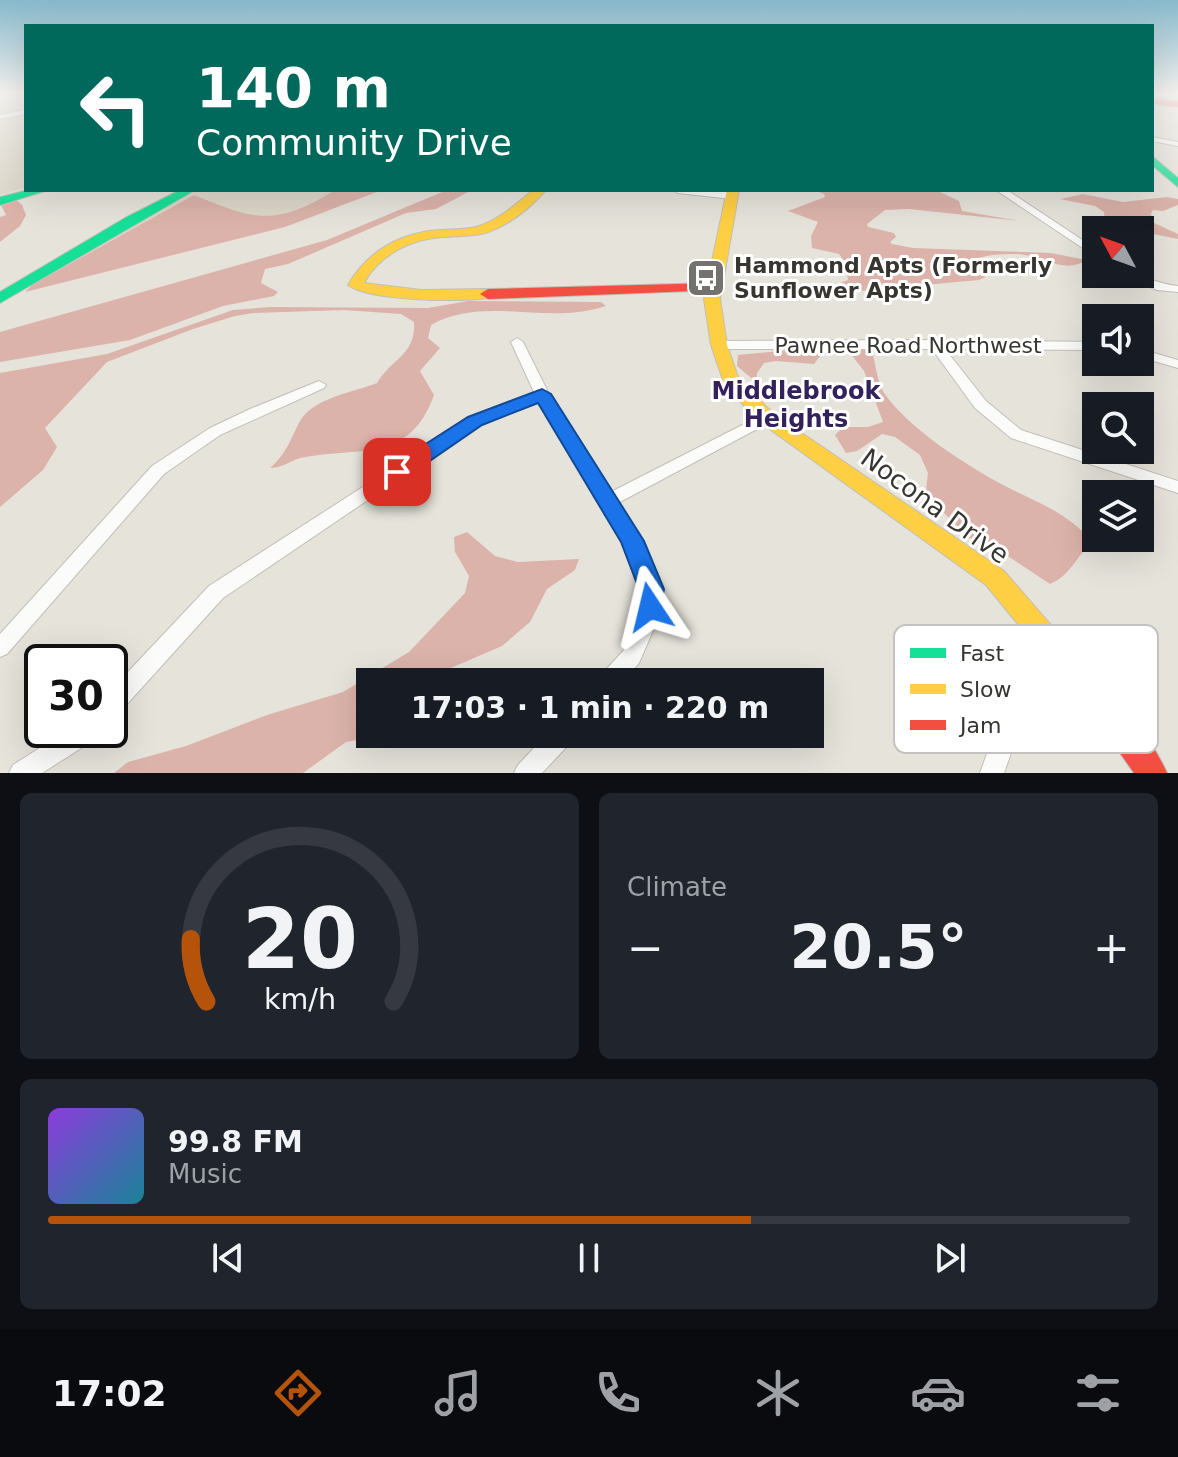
<!DOCTYPE html>
<meta charset="utf-8">
<style>
:root{--surface:#171b24;--page:#20242c;--text:#f1f3f6;--muted:#9ea1a6;--line:#363941;--accent:#b45309}
body{margin:0;font-family:"DejaVu Sans",sans-serif;background:var(--page);color:var(--text);height:100vh;display:flex;flex-direction:column;font-size:30px;white-space:nowrap}
*{box-sizing:border-box;margin:0}
p{font-size:26px;color:var(--muted)}
.icon{flex:none;width:44px;height:44px;fill:none;stroke:currentColor;stroke-width:2;stroke-linecap:round;stroke-linejoin:round}
.map{position:relative;height:773px;overflow:hidden}
.details{display:flex;flex-direction:column;gap:20px;padding:20px;background:#0d0f14;flex:1}
.details>*{flex:none}
.hud{position:absolute;left:24px;top:24px;width:1130px;height:168px;border-radius:0px;box-shadow:0 8px 32px #0002;background:#00695c;color:#fff;overflow:hidden}
.needle{width:52px;rotate:311deg}
.controls{position:absolute;left:1082px;top:216px;display:grid;gap:16px}
.controls a{display:grid;place-items:center;width:72px;height:72px;border-radius:0px;background:var(--surface);box-shadow:0 8px 32px #0002;font-size:40px}
.speed{position:absolute;left:24px;top:644px;display:flex;gap:16px;font-size:40px;font-weight:700;text-align:center}
.speed>*{display:grid;place-content:center;width:104px;height:104px;border-radius:50%;background:var(--surface);box-shadow:0 8px 32px #0002;line-height:1}
.speed .limit{border:4px solid #111;border-radius:12px;background:#fff;color:#111}
.pin{position:absolute;display:grid;place-items:center;width:68px;height:68px;color:#fff;margin:-34px;border-radius:16px;box-shadow:0 4px 12px #0006}
.me{position:absolute;width:88px;margin:-44px;rotate:350deg;stroke-linejoin:round;filter:drop-shadow(0 0 6px #0008)}
.turn{display:flex;align-items:center;gap:28px;height:168px;padding:0 40px;font-size:36px}
.turn .icon{width:104px;height:104px;stroke-width:2.5}
.turn b{display:block;font-size:56px;line-height:68px}
.big{font-size:60px;font-weight:800;line-height:1.1}
.details .widget{flex:1;display:flex;flex-direction:column;justify-content:center;gap:12px;min-width:0;padding:0 28px;border-radius:12px;background:var(--page)}
.details .dial{align-items:center;gap:0}
.dial svg{height:208px;overflow:visible;fill:none;stroke:var(--line);stroke-width:7;stroke-linecap:round;text-anchor:middle}
.dial text{fill:var(--text);stroke:none}
.song{display:flex;align-items:center;gap:24px}
.cover{width:96px;height:96px;border-radius:12px;background:linear-gradient(135deg,hsl(270 70% 55%),hsl(190 70% 35%))}
.played{height:8px;border-radius:4px;background:linear-gradient(90deg,var(--accent) 65%,var(--line) 65%)}
.keys{display:flex;justify-content:space-around;direction:ltr}
.heat{display:flex;justify-content:space-between;align-items:center;font-size:44px;direction:ltr}
.details .tiles{flex:1;display:grid;gap:20px;grid-template-columns:1fr 1fr}
.widget:last-child{grid-column:span 2}
.trip{position:absolute;left:356px;top:668px;width:468px;height:80px;border-radius:0px;background:var(--surface);box-shadow:0 8px 32px #0002;font-weight:800;line-height:80px;text-align:center}
.menu{display:flex;height:128px;justify-content:space-around;align-items:center;background:#090b0e;color:var(--muted)}
.menu .icon{width:56px;height:56px}
.menu .on{color:var(--accent)}
.menu b{font-size:36px;color:var(--text)}
.map>svg:first-child{display:block}
</style>
<div class="map">
<svg width="1178" height="773" viewBox="0 0 1178 773">
<rect width="100%" height="100%" fill="#e6e3db"/>
<path fill="#dcd7c9" d="M0,94h26v94l-26,7z
M197,190h175l-332,90 130,-76z"/>
<path fill="#dbb3aa" d="M335,190h47l-97,37 -260,65 7,-7 162,-90c60,25 82,32 141,-5z
M447,190h25l-36,19 -30,4 -118,51 -23,5 -4,14 17,9 -4,4 -51,10 -93,34 -130,22v-30l327,-92z
M814,190l126,2 19,9 3,10 58,10 -111,-12 -24,1 -18,14 1,3 26,6 2,4 -6,5 2,2 21,4 138,5 35,7c-20,14 -41,-2 -61,-5 -19,-3 -48,0 -63,10l3,6 21,6 -7,3 -176,16 -4,-4 21,-1 28,-11 -3,-18 -6,-8 -27,-6 -1,-12 7,-14 -30,-11 37,-14 -1,-3z
M1083,194l40,8 44,-5 11,2v6l-15,6 -10,-1 -2,4 3,9 24,11v5l-30,-6 -8,7v-10h-15l-20,-7 -1,-11 -9,-6 -35,-7z
M16,200l6,5 4,10 -6,11 -20,16v-25l6,-2 -5,-10z
M468,301l133,1 5,4c-60,20 -121,-11 -175,19l-3,13 12,10 -20,23 14,24c-24,67 -71,52 -129,62 -13,2 -21,11 -35,11 17,-15 20,-28 30,-47 13,-23 54,-29 77,-38 15,-25 39,-28 37,-61l-13,-8 -57,-4 -90,3 -19,3 -42,13 -86,33 -62,66 12,19 -14,23 -43,37v-134l107,-19 126,-44 37,-3 158,1z
M813,348l7,8 -6,8 -38,-3 -12,2 -7,10 -1,9 -19,-16 1,-11z
M858,348l14,4c4,12 5,31 12,41 24,35 83,73 121,93 31,16 64,27 87,56 -16,15 -22,34 -42,42l-53,-35 -28,-11 -35,-35 -8,-13 2,-17 -8,-18 -25,-18 -13,-3 -25,17 -11,2 -11,-18 8,-8h25l15,-5 -19,-51 -14,-18z
M467,532l28,24 23,6 61,-3 -4,11 -28,19 -17,33 -28,24 -63,27 -11,9h-58v52h11l-1,2 -34,6 -43,31h-189l14,-11 58,-16 81,-31 76,-23 66,-40 56,-59 4,-17 -14,-24 -1,-15z"/>
<g fill="none" stroke-linecap="round" stroke-linejoin="round">
<defs>
<path id="street" d="M26,110v4l-26,5v-4z
M1152,137l26,5v4l-26,-5z
M673,190c20,0 46,-3 64,6l-5,3 -54,-6z
M996,190h11l89,59v8z
M1120,274c21,0 37,10 58,12v6l-21,-2z
M517,338l6,4 26,52 62,98 151,-77h10l2,3 -2,3 -154,82 23,38 21,48 -7,37 -16,37 -16,19h-25l3,-7 23,-25 11,-24 7,-37 -18,-47 -85,-142 -59,24 -257,174 -105,116 -8,3v-26l99,-105 261,-168 64,-26 -23,-50z
M935,340l161,2v8l-151,-1 41,52 35,29 157,51v12l-167,-55 -36,-30 -43,-59h-213l-6,-4 6,-4z
M1140,349l38,11v8l-38,-11z
M319,381l7,4 -2,3 -104,47 -56,39 -157,180 -7,3v-23l152,-168 58,-38 40,-19z
M1052,640l7,3 3,6 -28,39 -30,85h-24c13,-33 37,-120 72,-133z
M68,730h32l-3,8 -55,35h-33l4,-8z
M547,734h27l-3,8 -29,31h-28l4,-8z"/>
<path id="fast" d="M1152,156l26,22v9l-26,-22z
M28,190h20l-48,15v-8z
M180,190h15l-195,113v-11l125,-74z"/>
<path id="slow" d="M533,190h13c-16,18 -38,36 -61,43 -14,4 -29,3 -43,4 -31,2 -63,18 -78,46l57,7 67,-1 8,5 -3,3c-26,6 -125,4 -145,-12 20,-34 52,-52 91,-55 12,-1 25,0 37,-3 22,-6 40,-23 57,-37z
M727,190h12l-19,109 7,46 12,35 35,34 230,157 97,112 4,9 -4,9 -10,4 -10,-4 -95,-116 -226,-163 -35,-36 -14,-41 -7,-46z"/>
<path id="jam" d="M1152,98l26,3v6l-26,-3z
M714,283l7,4 -2,3 -231,9 -8,-5 8,-5z
M1091,679c26,10 65,68 76,94h-33l-57,-81 4,-9z"/>
</defs>
<use href="#street" stroke="#c2bfba" stroke-width="2"/>
<use href="#fast" stroke="#c2bfba" stroke-width="2"/>
<use href="#slow" stroke="#c2bfba" stroke-width="2"/>
<use href="#jam" stroke="#c2bfba" stroke-width="2"/>
<use href="#street" fill="#fbfbfa" fill-rule="evenodd"/>
<use href="#fast" fill="#16e098" fill-rule="evenodd"/>
<use href="#slow" fill="#ffcf43" fill-rule="evenodd"/>
<use href="#jam" fill="#f24e42" fill-rule="evenodd"/>
</g>
<linearGradient id="sky" x2="0" y2="1"><stop stop-color="#87b8cb"/><stop offset="0.46" stop-color="#f4f2ef"/><stop offset="1" stop-color="#f4f2ef" stop-opacity="0"/></linearGradient>
<rect width="1178" height="203" fill="url(#sky)"/>
<path fill="#1a73e8" stroke="#114b97" stroke-width="2" d="M542,389l9,5 93,147 20,48 -5,25 -9,3 -9,-3 -4,-7 2,-18 -18,-47 -83,-139 -56,22 -77,53h-15l-3,-6 3,-5 78,-50z"/>
<defs>
<symbol id="bus-square" viewBox="-11 -11 22 22"><rect x="-9" y="-9" width="18" height="18" rx="4" fill="#74726c" stroke="#fff"/><path d="M-5-6H5V4H4V6H2V4H-2V6H-4V4H-5ZM-3.5-4V0h7V-4ZM-3.5 1.2v1.5H-2V1.2ZM2 1.2v1.5H3.5V1.2Z" fill="#fff"/></symbol>
</defs>
<g fill-rule="evenodd">
<use href="#bus-square" x="684" y="256" width="44" height="44"/>
</g>
<g text-anchor="middle" dominant-baseline="central" stroke-width="6" stroke-linejoin="round" paint-order="stroke">
<g font-size="22" font-weight="bold" fill="#373530" stroke="#fff" text-anchor="start">
<text x="734" y="265">Hammond Apts (Formerly<tspan x="734" dy="25">Sunflower Apts)</tspan></text>
</g>
<g font-size="22" fill="#373530" stroke="#fff">
<text x="908" y="345">Pawnee Road Northwest</text>
</g>
<g font-size="24" font-weight="bold" fill="#32215b" stroke="#fff">
<text x="796" y="391">Middlebrook<tspan x="796" dy="28">Heights</tspan></text>
</g>
<g font-size="26" fill="#373530" stroke="#fff">
<text transform="translate(935 506) rotate(36)">Nocona Drive</text>
</g>
</g>
<rect x="894" y="625" width="264" height="128" rx="12" fill="#fff" stroke="#c3c2c1" stroke-width="2"/>
<rect x="910" y="648" width="36" height="10" fill="#16e098"/>
<rect x="910" y="684" width="36" height="10" fill="#ffcf43"/>
<rect x="910" y="720" width="36" height="10" fill="#f24e42"/>
<g font-size="22" fill="#373530">
<text x="960" y="661">Fast</text>
<text x="960" y="697">Slow</text>
<text x="960" y="733">Jam</text>
</g>
</svg>
<div class="controls">
<a><svg class="needle" viewBox="-14 -14 28 28"><path d="M0-13l5 13h-10z" fill="#e53935"/><path d="M0 13l5-13h-10z" fill="#9ea1a6"/></svg></a>
<a><svg class="icon" aria-label="sound" viewBox="0 0 24 24"><path d="M4 9h4l5-4v14l-5-4H4zM17 9q2 3 0 6"/></svg></a>
<a><svg class="icon" aria-label="search" viewBox="0 0 24 24"><circle cx="10" cy="10" r="6"/><path d="M15 15l6 6"/></svg></a>
<a><svg class="icon" aria-label="layers" viewBox="0 0 24 24"><path d="M12 4l9 5-9 5-9-5zM3 14l9 5 9-5"/></svg></a>
</div>
<div class="speed"><div class="limit">30</div></div>
<div class="pin" style="left:397px;top:472px;background:#d93025"><svg class="icon" aria-label="arrive" viewBox="0 0 24 24"><path d="M6 21V4h12l-3 4 3 4H6"/></svg></div>
<svg class="me" style="left:650px;top:607px" viewBox="-20 -20 40 40"><path d="M0-17L14 15 0 8-14 15z" fill="#1a73e8" stroke="#fff" stroke-width="4"/></svg>
<div class="trip">17:03 · 1 min · 220 m</div>
<div class="hud">
<div class="turn"><svg class="icon" aria-label="left" viewBox="0 0 24 24"><path d="M17 20v-9H6M10 6l-5 5 5 5"/></svg><div><b>140 m</b>Community Drive</div></div>
</div>
</div>
<section class="details">
<div class="tiles">
<div class="widget dial"><svg viewBox="0 0 100 80">
<path d="M14 69A42 42 0 1 1 86 69"/>
<path d="M14 69A42 42 0 0 1 8 45" stroke="#b45309"/>
<text x="50" y="56" font-size="32" font-weight="700">20</text>
<text x="50" y="72" font-size="11">km/h</text>
</svg></div>
<div class="widget"><p>Climate</p>
<div class="heat"><a>−</a><b class="big">20.5°</b><a>+</a></div>
</div>
<div class="widget">
<div class="song"><i class="cover"></i><div><b>99.8 FM</b><p>Music</p></div></div>
<div class="played"></div>
<div class="keys"><svg class="icon" aria-label="previous" viewBox="0 0 24 24"><path d="M18 5L8 12l10 7zM5 5v14"/></svg><svg class="icon" aria-label="pause" viewBox="0 0 24 24"><path d="M8 5v14M16 5v14"/></svg><svg class="icon" aria-label="next" viewBox="0 0 24 24"><path d="M6 5l10 7-10 7zM19 5v14"/></svg></div>
</div>
</div>
</section>
<nav class="menu">
<b>17:02</b>
<svg class="icon on" aria-label="directions" viewBox="0 0 24 24"><path d="M12 3l9 9-9 9-9-9zM9 14v-3h6M13 9l2 2-2 2"/></svg>
<svg class="icon" aria-label="music" viewBox="0 0 24 24"><path d="M9 18V5l10-2v13"/><circle cx="6" cy="18" r="3"/><circle cx="16" cy="16" r="3"/></svg>
<svg class="icon" aria-label="phone" viewBox="0 0 24 24"><path d="M5 4h4l2 5-3 2q2 4 5 5l2-3 5 2v4C11 20 4 13 5 4z"/></svg>
<svg class="icon" aria-label="climate" viewBox="0 0 24 24"><path d="M12 3v18M4 7l16 10M4 17L20 7"/></svg>
<svg class="icon" aria-label="car" viewBox="0 0 24 24"><path d="M5 17H2v-5l4-1 3-4h7l3 4 3 1v5h-3M9 17h6M6 11h13"/><circle cx="7" cy="17" r="2"/><circle cx="17" cy="17" r="2"/></svg>
<svg class="icon" aria-label="filters" viewBox="0 0 24 24"><path d="M4 7h16M4 17h16"/><circle cx="9" cy="7" r="2"/><circle cx="15" cy="17" r="2"/></svg>
</nav>
